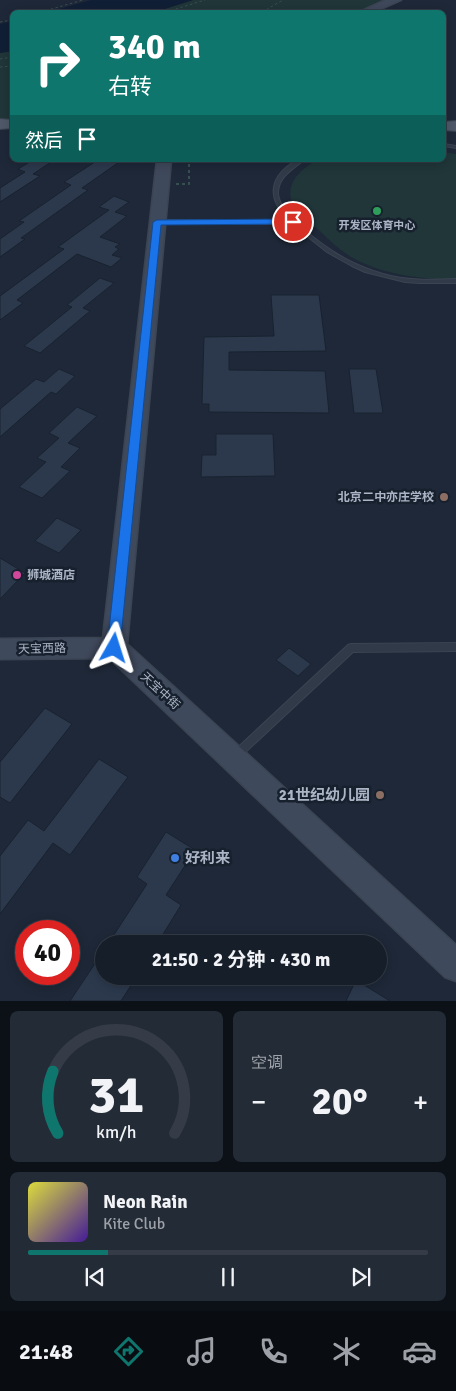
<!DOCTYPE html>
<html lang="zh">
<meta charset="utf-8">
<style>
:root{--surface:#161e2a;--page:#232b36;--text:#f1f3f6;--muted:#9ea2a8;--line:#353c47;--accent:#0f766e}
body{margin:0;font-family:Signika,"Noto Sans SC",sans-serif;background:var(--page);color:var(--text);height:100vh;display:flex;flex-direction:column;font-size:19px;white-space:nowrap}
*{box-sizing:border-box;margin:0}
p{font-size:16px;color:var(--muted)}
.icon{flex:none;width:28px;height:28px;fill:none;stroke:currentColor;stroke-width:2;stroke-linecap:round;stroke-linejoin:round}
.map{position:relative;height:1001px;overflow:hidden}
.panel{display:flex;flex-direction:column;gap:10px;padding:10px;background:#0c1017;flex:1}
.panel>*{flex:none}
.guide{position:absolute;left:10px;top:10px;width:436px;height:152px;border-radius:8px;box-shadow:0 2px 12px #0003,0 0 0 1px var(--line);background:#0f766e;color:#fff;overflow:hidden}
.speed{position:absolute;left:15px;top:920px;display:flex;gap:10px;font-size:25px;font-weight:700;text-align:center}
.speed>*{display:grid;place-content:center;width:65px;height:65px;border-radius:50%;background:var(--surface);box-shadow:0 2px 12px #0003,0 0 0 1px var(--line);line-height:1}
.speed .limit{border:8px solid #d22;background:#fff;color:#111}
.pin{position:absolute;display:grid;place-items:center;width:42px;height:42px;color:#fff;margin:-21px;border:2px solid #fff;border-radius:50%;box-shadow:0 1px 5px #0007}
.me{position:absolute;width:55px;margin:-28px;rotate:6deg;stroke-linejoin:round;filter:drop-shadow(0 0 4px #0008)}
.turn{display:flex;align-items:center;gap:18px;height:105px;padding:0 15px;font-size:22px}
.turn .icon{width:65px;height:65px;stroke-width:2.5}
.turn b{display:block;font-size:35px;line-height:42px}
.then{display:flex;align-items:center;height:48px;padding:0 15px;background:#0003;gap:10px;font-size:19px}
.big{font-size:38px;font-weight:700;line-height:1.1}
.panel .tile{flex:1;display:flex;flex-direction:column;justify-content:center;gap:8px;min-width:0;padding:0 18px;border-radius:8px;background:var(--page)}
.panel .dial{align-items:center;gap:0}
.dial svg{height:130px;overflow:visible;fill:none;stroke:var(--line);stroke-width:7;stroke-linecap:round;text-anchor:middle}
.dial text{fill:var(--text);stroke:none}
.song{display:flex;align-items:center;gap:15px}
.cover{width:60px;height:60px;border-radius:8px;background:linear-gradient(135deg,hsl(60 70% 55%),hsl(260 70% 35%))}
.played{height:5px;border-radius:2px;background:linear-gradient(90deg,var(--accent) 20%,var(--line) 20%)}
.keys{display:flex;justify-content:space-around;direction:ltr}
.heat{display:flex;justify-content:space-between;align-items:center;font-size:28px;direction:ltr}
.panel .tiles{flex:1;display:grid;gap:10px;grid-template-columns:1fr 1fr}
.tile:last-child{grid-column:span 2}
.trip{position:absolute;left:95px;top:935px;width:292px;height:50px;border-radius:25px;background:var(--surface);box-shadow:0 2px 12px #0003,0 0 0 1px var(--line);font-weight:700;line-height:50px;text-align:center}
.tab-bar{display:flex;height:80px;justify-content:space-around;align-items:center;background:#090c11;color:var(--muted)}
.tab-bar .icon{width:35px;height:35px}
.tab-bar .current{color:var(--accent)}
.tab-bar b{font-size:22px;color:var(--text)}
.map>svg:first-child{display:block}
</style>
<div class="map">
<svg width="456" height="1001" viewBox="0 0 456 1001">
<rect width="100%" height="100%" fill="#1e2838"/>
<path fill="#203639" d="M193,0h194l-32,12h-200z
M12,51v68h-12v-66z
M444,152l12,2v126c-32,-1 -64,-4 -93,-17 -18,-8 -30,-19 -43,-32 -6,-5 -13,-8 -18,-14 -23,-23 -9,-45 16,-57h126z"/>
<path fill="#111f36" d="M91,0h102l-38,12h-106z
M12,21v30l-12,2v-29z"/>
<path fill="#2c394d" stroke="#19222f" d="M33,160h21l-21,14 7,2 -40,26v-14l25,-16 -7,-3z
M98,160h24l-40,28 6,2 -67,48 4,1 -25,18v-18l24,-17 -5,-1 52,-36 -7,-3z
M114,196l15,6 -14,10 12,4 -27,21 20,7 -5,3 4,2 -7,6 10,3 -11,9 -34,-13 -60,46 6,3 -23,17v-24l64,-47 -6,-2 51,-37 -10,-3z
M100,278l14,5 -31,25 7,3 -50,42 -16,-7 48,-39 -5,-2z
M271,295h48l7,56 -97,1v18l96,1 4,42 -120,-1v-8h-7l2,-67 70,-1z
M59,369l16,7 -19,18 -5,-2 -51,45v-28l36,-30 8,3z
M349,369h27l7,44h-29z
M77,407l20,9 -29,27 12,5 -19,19 9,4 -28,27 -23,-11 27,-25 -9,-4 22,-20 -10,-5z
M216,434h57l2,42 -74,1 1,-22h14z
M57,518l24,12 -22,23 -24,-12z
M0,558l25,15 -25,26z
M289,648l22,16 -13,12 -22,-16z
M45,708l27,16 -62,79 -10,-6v-35z
M99,759l29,18 -58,78 -17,-12 -53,71v-58l28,-36 16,11z
M166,832l29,18 -29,45 15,10 -24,39h-49l39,-60 -10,-7z
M104,950v26h33l-16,25h-51z
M356,980l34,21h-44z"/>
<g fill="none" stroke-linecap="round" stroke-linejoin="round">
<defs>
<path id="lane" d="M444,144l12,2v2l-12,-2z
M297,160h7c-11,9 -25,16 -26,32 -1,22 48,56 66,66 13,7 26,12 39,16 24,7 48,6 73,5v4h-37l-14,-1 -40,-10 -13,-6 -25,-14 -35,-28h-135l-3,-2 3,-2h132c-23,-22 -20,-44 8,-60z
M456,643v8l-103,1 -114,106 -3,1 -3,-1 -2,-3 2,-3 115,-107 3,-1z"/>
<path id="secondary" d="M386,0h15l-27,12h-15z
M157,160h14l-44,484 329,301v36l-11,-4 -336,-319 -109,1v-20l103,-1z"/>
<path id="primary" d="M0,119l12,1v8l-12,1z
M456,121v10l-12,-1v-8z"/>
</defs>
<use href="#lane" stroke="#3b4452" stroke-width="2"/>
<use href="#secondary" stroke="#3b4452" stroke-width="3"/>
<use href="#primary" stroke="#3b4452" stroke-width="2"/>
<path stroke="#384f52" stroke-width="1" stroke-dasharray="2.5 2.5" stroke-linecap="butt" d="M41,12l42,-12
M166,12l39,-12
M262,12l21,-12
M0,22l12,-2
M0,59l12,-2
M0,67l12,-1"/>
<path stroke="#384f52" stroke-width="2" stroke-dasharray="3 3" stroke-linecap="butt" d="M176,184h13v-24"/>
<use href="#lane" fill="#313a48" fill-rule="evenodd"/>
<use href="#secondary" fill="#3f495c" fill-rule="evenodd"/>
<use href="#primary" fill="#4f5969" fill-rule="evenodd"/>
</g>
<path fill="#1a73e8" stroke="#114b97" d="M293,219l3,1v4l-135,1 -41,423 -2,4h-9l-2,-4 46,-426 4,-2z"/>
<circle fill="#2e9e5b" stroke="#17202d" stroke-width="2" cx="377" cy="211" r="5"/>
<g fill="#8d6e63" stroke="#17202d" stroke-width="2">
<circle cx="444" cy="497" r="5"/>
<circle cx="380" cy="795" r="5"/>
</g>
<circle fill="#d1479c" stroke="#17202d" stroke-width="2" cx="17" cy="575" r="5"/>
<circle fill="#3f7fe0" stroke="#17202d" stroke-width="2" cx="175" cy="858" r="5"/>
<g text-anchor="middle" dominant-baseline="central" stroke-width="5" stroke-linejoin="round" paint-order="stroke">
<g font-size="11" font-weight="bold" fill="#abb5c6" stroke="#17202d">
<text x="377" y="225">开发区体育中心</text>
</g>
<g font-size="12" font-weight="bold" fill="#abb5c6" stroke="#17202d" text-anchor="end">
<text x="434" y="497">北京二中亦庄学校</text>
<text x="27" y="575" text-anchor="start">狮城酒店</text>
</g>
<g font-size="12" fill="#abb5c6" stroke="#17202d">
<text transform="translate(42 649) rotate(-1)">天宝西路</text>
<text transform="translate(160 691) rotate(43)">天宝中街</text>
</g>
<g font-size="15" font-weight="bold" fill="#abb5c6" stroke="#17202d" text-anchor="end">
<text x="370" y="795">21世纪幼儿园</text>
<text x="185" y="858" text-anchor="start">好利来</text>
</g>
</g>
</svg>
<div class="speed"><div class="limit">40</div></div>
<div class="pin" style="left:293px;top:222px;background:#d93025"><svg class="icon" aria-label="arrive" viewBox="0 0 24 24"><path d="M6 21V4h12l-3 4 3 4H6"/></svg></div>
<svg class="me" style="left:114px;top:648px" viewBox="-20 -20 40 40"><path d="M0-17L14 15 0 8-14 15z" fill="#1a73e8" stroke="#fff" stroke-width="4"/></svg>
<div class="trip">21:50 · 2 分钟 · 430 m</div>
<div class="guide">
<div class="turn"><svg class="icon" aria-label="right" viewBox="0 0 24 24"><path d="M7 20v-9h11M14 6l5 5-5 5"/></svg><div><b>340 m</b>右转</div></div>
<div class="then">然后<svg class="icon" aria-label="arrive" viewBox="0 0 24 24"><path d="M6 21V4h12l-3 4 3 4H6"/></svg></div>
</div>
</div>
<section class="panel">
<div class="tiles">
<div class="tile dial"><svg viewBox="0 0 100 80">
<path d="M14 69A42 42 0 1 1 86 69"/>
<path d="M14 69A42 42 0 0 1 11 31" stroke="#0f766e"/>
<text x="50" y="56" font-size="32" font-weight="700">31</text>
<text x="50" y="72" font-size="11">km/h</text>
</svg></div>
<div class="tile"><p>空调</p>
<div class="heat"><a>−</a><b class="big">20°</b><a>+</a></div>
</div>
<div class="tile">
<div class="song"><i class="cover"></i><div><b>Neon Rain</b><p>Kite Club</p></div></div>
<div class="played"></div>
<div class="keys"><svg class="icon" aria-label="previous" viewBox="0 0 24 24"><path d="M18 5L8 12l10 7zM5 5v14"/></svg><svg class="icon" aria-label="pause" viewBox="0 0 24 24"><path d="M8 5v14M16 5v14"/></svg><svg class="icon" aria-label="next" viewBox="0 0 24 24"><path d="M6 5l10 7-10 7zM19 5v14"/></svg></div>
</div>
</div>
</section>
<nav class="tab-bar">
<b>21:48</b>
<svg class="icon current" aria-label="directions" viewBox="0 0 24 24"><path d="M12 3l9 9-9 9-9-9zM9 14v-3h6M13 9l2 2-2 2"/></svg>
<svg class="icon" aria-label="music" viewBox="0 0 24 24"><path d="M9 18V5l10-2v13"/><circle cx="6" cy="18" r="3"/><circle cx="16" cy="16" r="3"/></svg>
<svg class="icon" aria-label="phone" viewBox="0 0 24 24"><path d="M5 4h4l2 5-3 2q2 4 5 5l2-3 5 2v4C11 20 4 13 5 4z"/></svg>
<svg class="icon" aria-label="climate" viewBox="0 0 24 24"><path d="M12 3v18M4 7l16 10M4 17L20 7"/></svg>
<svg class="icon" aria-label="car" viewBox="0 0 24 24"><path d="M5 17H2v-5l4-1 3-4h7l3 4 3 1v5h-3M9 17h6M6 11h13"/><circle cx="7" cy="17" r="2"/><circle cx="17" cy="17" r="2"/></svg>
</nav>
